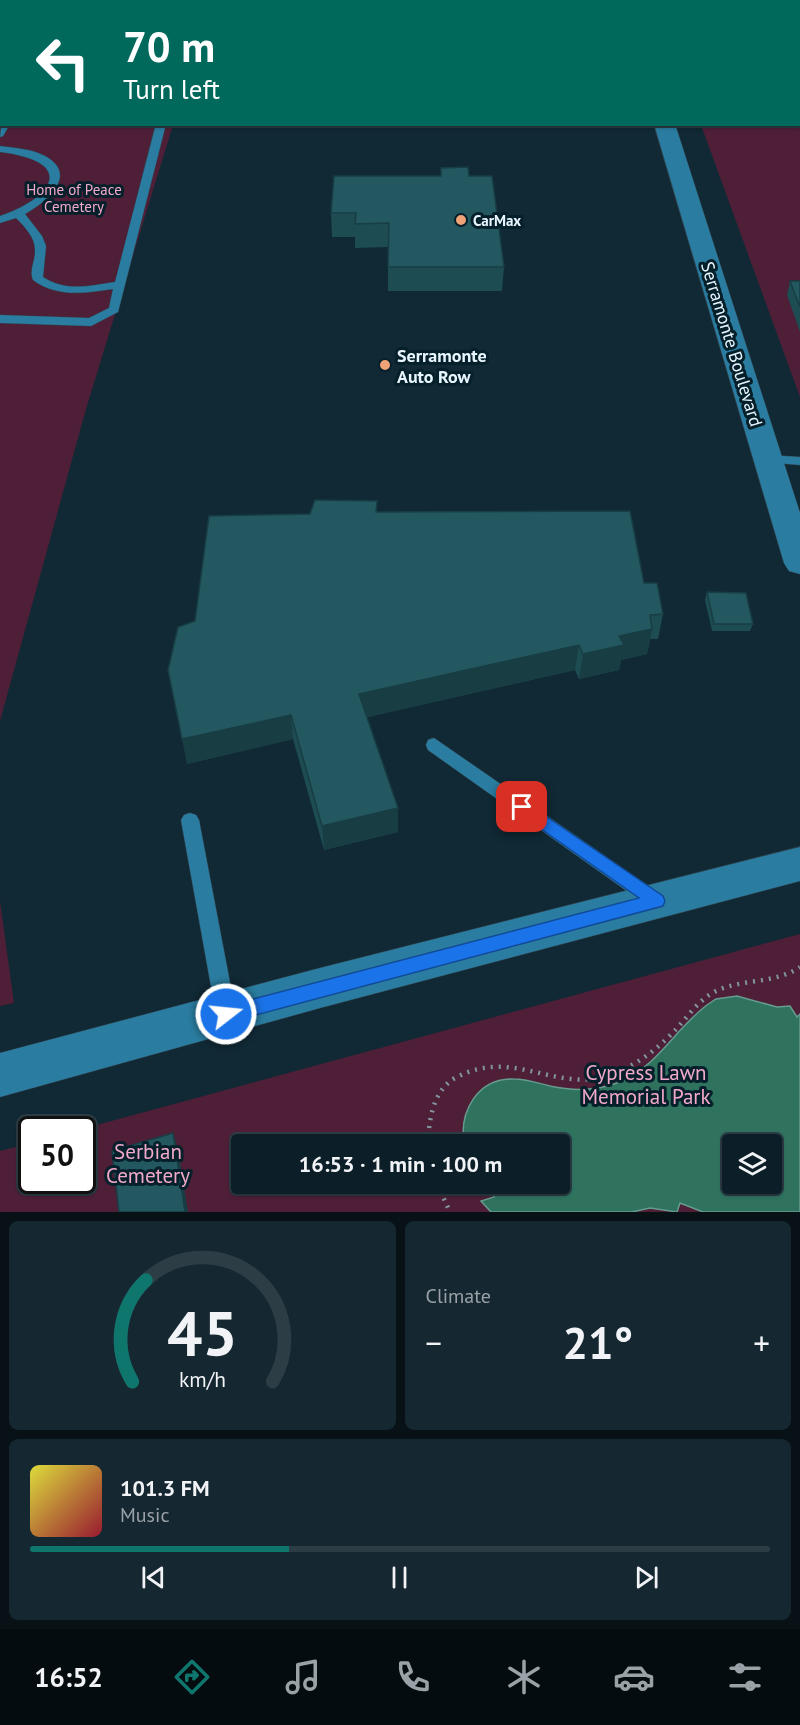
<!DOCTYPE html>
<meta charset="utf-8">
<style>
:root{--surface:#0c1f28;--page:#152730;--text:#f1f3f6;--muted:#9aa2a8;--line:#2c3d45;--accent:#0f766e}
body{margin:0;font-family:"PT Sans",sans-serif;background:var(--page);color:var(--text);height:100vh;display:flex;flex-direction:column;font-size:22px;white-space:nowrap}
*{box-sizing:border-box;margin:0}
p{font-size:20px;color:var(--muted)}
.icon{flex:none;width:33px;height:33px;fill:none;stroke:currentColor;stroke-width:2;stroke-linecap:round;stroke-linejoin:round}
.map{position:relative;height:1212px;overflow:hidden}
.panel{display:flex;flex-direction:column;gap:9px;padding:9px;background:#071116;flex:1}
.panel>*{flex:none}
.hud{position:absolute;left:0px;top:0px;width:801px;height:126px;box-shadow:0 2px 4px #0004,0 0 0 2px var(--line);background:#00695c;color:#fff;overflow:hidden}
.controls{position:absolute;left:722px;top:1134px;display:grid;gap:12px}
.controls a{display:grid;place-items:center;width:60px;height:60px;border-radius:6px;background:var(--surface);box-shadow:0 2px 4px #0004,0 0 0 2px var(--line);font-size:30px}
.speed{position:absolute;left:18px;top:1116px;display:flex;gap:12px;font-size:30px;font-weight:700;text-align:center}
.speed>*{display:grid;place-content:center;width:78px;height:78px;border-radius:50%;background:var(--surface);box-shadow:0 2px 4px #0004,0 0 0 2px var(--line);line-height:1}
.speed .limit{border:3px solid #111;border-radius:9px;background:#fff;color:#111}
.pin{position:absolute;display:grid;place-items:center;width:51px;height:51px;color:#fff;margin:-26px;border-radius:12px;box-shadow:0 3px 9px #0006}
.me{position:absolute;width:66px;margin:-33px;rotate:74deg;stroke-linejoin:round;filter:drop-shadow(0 0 4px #0008)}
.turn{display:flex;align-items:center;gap:21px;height:126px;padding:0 24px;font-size:27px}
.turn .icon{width:78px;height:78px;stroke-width:2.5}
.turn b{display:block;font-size:42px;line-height:51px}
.big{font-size:45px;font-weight:600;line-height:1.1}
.panel .card{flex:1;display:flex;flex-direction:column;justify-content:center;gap:9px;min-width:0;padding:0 21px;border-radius:9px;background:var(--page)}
.panel .dial{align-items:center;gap:0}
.dial svg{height:156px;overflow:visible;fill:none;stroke:var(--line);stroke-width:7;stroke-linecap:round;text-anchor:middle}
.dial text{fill:var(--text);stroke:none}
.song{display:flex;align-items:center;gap:18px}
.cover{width:72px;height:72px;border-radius:9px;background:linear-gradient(135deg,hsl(60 70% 55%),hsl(350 70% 35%))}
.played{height:6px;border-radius:3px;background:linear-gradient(90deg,var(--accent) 35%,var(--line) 35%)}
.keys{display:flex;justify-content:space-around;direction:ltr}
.heat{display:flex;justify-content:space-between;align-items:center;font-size:33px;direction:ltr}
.panel .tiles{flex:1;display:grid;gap:9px;grid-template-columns:1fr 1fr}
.card:last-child{grid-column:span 2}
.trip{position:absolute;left:231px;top:1134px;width:339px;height:60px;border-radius:6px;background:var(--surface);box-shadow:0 2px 4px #0004,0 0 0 2px var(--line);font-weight:600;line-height:60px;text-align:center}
.tabs{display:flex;height:96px;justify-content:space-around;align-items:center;background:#050c10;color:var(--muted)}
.tabs .icon{width:42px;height:42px}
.tabs .selected{color:var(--accent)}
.tabs b{font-size:27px;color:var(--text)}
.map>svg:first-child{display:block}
</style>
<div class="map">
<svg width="800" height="1212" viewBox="0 0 800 1212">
<rect width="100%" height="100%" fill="#102935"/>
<path fill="#4e1f37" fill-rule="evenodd" d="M0,0h211l-209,2v122l171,1 -87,284 -86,312z
M656,0h144v397l-99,-272 99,-1v-122z
M0,901l14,102 -14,3z
M800,934v278h-800v-61l31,-8 1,37h50v-51zM242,1144h318v40h-318zM732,1144h39v40h-39z"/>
<path fill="#2f735f" stroke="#669b8f" stroke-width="1.5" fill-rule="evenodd" d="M737,996l40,11 13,-1 7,11 3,-3v198h-97l-23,-9 -3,9 -27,-4 -18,4h-141l-10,-11 13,-4 -4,-13h70v-40h-96c-5,-32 13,-66 50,-65 12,0 24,4 36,7 23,5 49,5 72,-5 36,-16 54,-53 85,-76l9,-6zM732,1144h39v40h-39z"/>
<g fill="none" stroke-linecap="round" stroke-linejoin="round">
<defs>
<path id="service" d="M57,0h8l-9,2z
M188,0h8v2h-8z
M756,0h8l1,2h-8z
M0,6h2v6h-2z
M0,42h2v6h-2z
M0,84h2v6h-2z
M2,122v2h8l-7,12 -3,1z
M156,124h10l-48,188 -27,14 -91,-3v-8l89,3 20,-10 4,-19c-28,4 -55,9 -80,-9 -4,-10 2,-18 2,-28 1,-14 -10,-25 -19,-34l-16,5v-7c57,-20 75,-55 0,-64v-6c15,2 32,3 45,10 35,19 0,47 -20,58l17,22 4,10 -3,31c22,15 47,9 72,5z
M768,455l32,2v8l-37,-3 -2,-3 2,-3z
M434,738l226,156 3,6 -3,6 -6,2 -6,-2 -220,-156 -2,-5 2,-5z
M190,813l6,2 3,5 37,194 -3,7 -7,2 -7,-2 -3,-7 -35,-194 3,-5z"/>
<path id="secondary" d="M617,0h18v2h-18z
M654,124h21l125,389v61l-11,-3 -5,-8z
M800,847v34l-480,127 -320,89v-44l320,-85z"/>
</defs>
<use href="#service" stroke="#33444e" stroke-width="1"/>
<use href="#secondary" stroke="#33444e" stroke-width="1"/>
<path stroke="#82959f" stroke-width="4.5" stroke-dasharray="2 6" stroke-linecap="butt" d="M428,1144c1,-25 5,-55 29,-67 58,-30 100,18 155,-3 26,-9 48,-27 66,-47 11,-12 21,-27 36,-35 27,-14 59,-7 86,-25
M437,1184l13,28"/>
<use href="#service" fill="#2a7da1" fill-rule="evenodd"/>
<use href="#secondary" fill="#2a7da1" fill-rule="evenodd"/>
</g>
<path fill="#1e4c53" d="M441,176h28l35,91 -2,24h-114v-44l-33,1v-11h-23l-1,-24z
M790,281h10v51l-13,-37z
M377,501v11l267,71 19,31 -5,25h-8l-3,15 -26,6 -2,10 -40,9 -4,-9 -208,47 31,115 -74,18 -31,-111 -106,25 8,-143 115,-107z
M707,592l46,32 -3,7h-38l-7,-31z"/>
<path fill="#183e44" d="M652,629l-5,25 -26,6 -2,10 -40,9 4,-25 36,-18z
M579,645l-4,25 -215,49 -1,-25z
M291,715l2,24 -106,25 -5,-25z
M398,808v24l-74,18 -2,-24z
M173,1133l5,16 10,63h-3z"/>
<path fill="#235861" stroke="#183e44" stroke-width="1.5" d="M468,167l1,9h23l12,91h-116l1,-44 -34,1 1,-11h-25l3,-37h107v-8z
M790,281h10v26z
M315,500l62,1 -1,11 254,-1 14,72h13l6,31 -13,1 2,14 -33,7 5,9 -41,9 -4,-9 -220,49 39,114 -76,18 -31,-111 -109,24 -14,-69 10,-43 17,-6 14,-105 101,-2z
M707,592l39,1 7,31h-39z
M173,1133l12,79h-66l-7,-61z"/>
<path fill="#1a73e8" stroke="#114b97" stroke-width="1.5" d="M522,800l141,96 2,5 -2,5 -437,117 -6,-3 -3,-6 3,-6 6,-2 413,-108 -122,-86 -2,-5 2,-5z"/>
<g fill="#efa377" stroke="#06202b" stroke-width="2">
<circle cx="461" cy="220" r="6"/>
<circle cx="385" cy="365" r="6"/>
</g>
<g text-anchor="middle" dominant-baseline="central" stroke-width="6" stroke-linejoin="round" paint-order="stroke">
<g font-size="15" fill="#f2a9ca" stroke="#06202b">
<text x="74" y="189">Home of Peace<tspan x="74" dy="17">Cemetery</tspan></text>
</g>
<g font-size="15" font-weight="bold" fill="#e8f7ff" stroke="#06202b" text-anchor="start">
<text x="473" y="220">CarMax</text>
</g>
<g font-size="18" fill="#e8f7ff" stroke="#06202b">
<text transform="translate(732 344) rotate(73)">Serramonte Boulevard</text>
</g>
<g font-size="18" font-weight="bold" fill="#e8f7ff" stroke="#06202b" text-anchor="start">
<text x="397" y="355">Serramonte<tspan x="397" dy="21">Auto Row</tspan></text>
</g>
<g font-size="21" fill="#f2a9ca" stroke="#06202b">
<text x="646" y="1072">Cypress Lawn<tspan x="646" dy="24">Memorial Park</tspan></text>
<text x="148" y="1151">Serbian<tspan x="148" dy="24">Cemetery</tspan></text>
</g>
</g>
</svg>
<div class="controls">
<a><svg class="icon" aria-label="layers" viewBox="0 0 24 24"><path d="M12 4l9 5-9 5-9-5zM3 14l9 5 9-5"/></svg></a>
</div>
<div class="speed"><div class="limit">50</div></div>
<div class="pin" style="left:522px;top:807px;background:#d93025"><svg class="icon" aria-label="arrive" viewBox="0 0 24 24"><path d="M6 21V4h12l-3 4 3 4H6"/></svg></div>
<svg class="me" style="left:226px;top:1014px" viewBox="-20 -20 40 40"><circle r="17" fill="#1a73e8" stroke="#fff" stroke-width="3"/><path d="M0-11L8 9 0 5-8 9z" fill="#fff"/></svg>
<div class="trip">16:53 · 1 min · 100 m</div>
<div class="hud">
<div class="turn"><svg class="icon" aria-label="left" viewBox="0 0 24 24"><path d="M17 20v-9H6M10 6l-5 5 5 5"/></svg><div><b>70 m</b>Turn left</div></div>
</div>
</div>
<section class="panel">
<div class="tiles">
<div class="card dial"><svg viewBox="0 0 100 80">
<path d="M14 69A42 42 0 1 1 86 69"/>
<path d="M14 69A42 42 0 0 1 21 17" stroke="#0f766e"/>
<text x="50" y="56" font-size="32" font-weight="700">45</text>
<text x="50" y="72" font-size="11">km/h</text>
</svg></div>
<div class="card"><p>Climate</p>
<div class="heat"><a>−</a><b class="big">21°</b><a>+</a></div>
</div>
<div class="card">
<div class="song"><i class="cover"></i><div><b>101.3 FM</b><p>Music</p></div></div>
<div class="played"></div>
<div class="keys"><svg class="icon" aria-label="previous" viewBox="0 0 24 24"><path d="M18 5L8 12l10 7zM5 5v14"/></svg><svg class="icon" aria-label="pause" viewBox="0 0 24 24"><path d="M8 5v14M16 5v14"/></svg><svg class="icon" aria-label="next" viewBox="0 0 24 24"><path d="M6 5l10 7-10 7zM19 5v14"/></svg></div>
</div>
</div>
</section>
<nav class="tabs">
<b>16:52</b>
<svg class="icon selected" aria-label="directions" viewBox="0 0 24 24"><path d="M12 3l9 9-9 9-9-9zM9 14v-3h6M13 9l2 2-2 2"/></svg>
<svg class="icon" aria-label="music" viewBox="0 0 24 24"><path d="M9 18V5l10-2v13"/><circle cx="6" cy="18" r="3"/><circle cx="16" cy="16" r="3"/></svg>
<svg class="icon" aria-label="phone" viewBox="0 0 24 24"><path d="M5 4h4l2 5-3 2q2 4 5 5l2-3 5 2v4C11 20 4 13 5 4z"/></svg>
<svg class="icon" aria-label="climate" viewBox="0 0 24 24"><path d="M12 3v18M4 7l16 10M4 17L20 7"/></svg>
<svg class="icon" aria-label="car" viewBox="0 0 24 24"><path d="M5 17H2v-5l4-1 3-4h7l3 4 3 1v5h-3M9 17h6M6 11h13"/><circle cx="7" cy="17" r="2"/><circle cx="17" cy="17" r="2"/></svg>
<svg class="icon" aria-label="filters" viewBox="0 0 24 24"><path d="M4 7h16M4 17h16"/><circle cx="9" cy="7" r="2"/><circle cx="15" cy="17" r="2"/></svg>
</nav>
